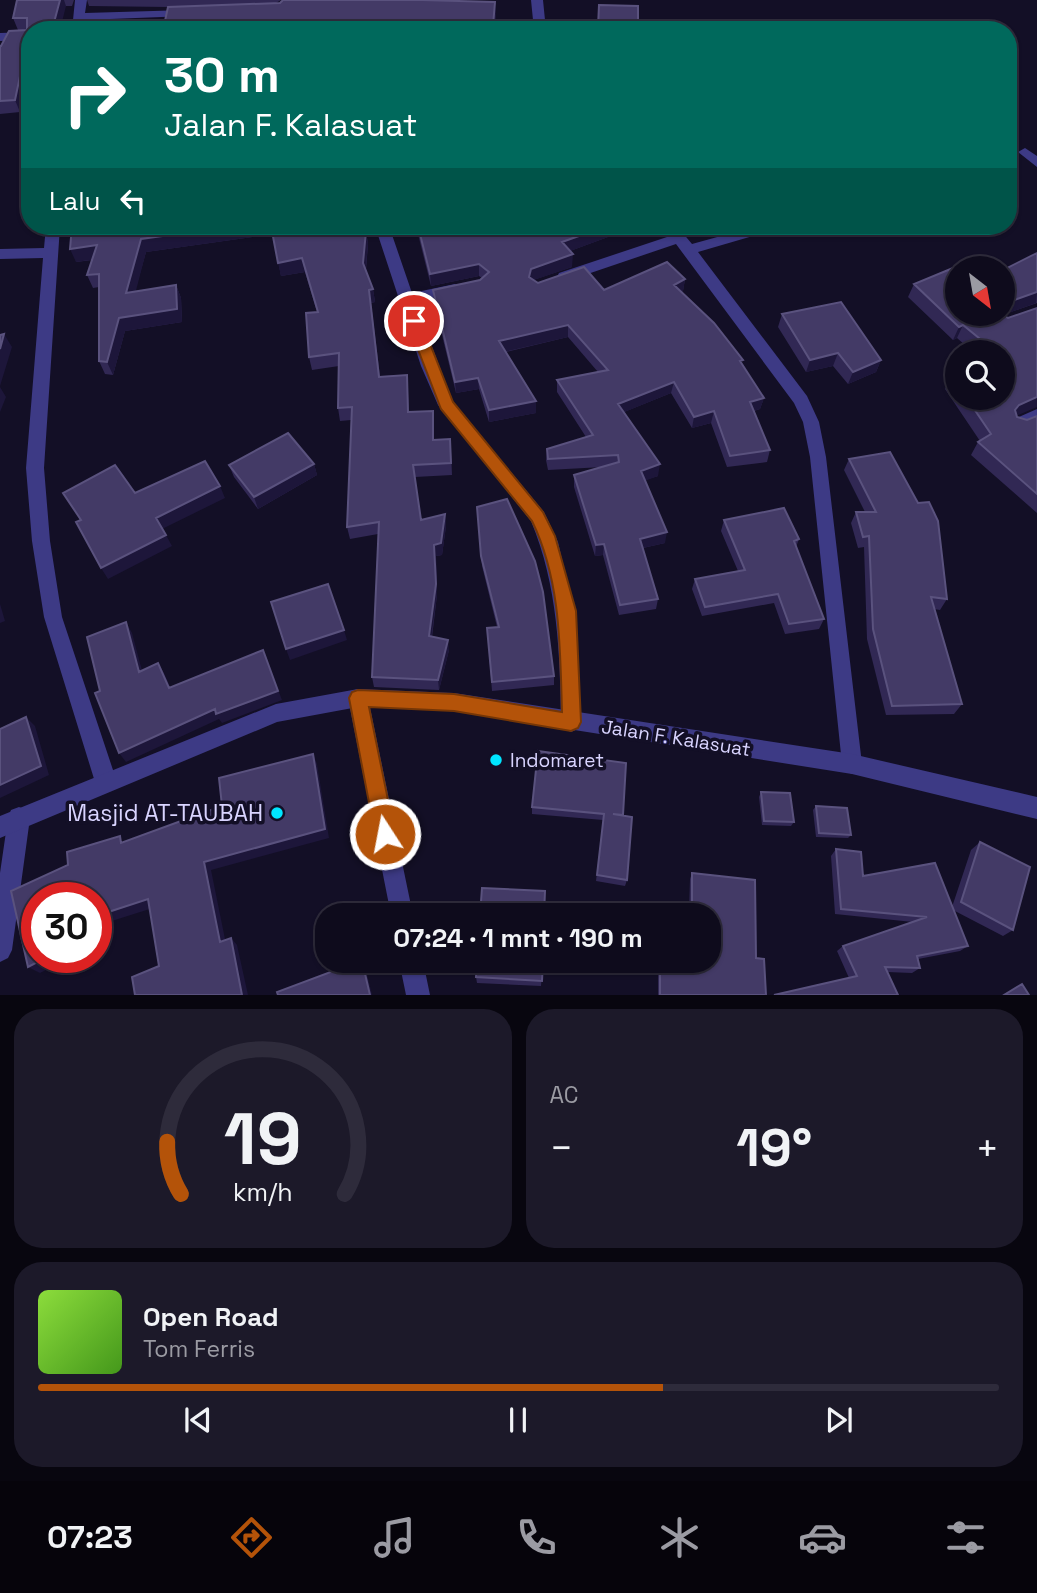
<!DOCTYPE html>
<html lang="id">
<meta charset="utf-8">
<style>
:root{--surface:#0e0b1c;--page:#1c1929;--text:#f1f3f6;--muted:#9b9ba3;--line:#2e2b3b;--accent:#b45309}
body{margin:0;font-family:"Space Grotesk",sans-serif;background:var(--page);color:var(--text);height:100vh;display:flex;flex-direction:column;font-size:26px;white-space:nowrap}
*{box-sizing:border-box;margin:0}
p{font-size:23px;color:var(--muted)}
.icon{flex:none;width:38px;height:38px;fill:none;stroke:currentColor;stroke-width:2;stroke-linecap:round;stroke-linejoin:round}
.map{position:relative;height:995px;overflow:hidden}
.side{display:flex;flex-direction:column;gap:14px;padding:14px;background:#08060f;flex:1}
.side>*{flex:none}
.guide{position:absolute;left:21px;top:21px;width:996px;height:214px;border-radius:28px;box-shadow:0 2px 5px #0004,0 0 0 2px var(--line);background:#00695c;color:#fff;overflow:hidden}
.needle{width:46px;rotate:149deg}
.fabs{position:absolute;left:945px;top:256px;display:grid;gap:14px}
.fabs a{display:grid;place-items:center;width:70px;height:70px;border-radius:50%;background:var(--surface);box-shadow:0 2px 5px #0004,0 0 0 2px var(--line);font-size:35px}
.speed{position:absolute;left:21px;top:882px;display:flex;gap:14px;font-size:35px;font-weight:700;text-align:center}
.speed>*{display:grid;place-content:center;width:91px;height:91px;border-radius:50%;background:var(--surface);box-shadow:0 2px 5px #0004,0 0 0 2px var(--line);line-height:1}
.speed .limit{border:10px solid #d22;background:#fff;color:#111}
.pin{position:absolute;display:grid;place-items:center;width:60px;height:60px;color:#fff;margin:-30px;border:4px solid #fff;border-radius:50%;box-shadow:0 2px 7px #0007}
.me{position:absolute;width:77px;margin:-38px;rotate:349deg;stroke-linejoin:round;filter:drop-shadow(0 0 5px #0008)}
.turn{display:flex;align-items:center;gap:24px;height:147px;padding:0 28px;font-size:32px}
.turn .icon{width:91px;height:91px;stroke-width:2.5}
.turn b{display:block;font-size:49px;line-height:60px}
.then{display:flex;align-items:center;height:66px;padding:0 28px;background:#0003;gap:14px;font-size:26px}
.big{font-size:52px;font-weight:600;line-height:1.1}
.side .widget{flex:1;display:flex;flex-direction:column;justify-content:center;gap:10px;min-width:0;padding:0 24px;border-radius:28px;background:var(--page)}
.side .dial{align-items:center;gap:0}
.dial svg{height:182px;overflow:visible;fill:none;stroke:var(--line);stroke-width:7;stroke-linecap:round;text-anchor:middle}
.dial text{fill:var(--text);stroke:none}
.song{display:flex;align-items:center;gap:21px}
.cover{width:84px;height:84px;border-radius:10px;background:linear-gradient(135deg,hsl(90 70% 55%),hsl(100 70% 35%))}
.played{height:7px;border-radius:4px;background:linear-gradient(90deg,var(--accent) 65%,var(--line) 65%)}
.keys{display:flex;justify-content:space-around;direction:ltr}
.heat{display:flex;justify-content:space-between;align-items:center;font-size:38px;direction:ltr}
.side .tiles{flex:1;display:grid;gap:14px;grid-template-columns:1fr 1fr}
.widget:last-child{grid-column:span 2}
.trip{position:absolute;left:315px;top:903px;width:406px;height:70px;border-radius:28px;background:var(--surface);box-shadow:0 2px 5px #0004,0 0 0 2px var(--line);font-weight:600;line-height:70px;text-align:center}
.tab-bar{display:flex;height:112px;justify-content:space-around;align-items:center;background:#06040b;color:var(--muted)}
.tab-bar .icon{width:49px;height:49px}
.tab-bar .current{color:var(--accent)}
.tab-bar b{font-size:32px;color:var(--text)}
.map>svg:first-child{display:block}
</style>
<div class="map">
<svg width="1037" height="995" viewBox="0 0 1037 995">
<rect width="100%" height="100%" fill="#130f26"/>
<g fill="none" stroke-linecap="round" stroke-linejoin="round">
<path fill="#3d3a85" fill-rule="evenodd" d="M75,0h12l-2,13 102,-3 6,3 -6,3 -102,4 -1,10h-12z
M531,0h12l3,30h-12z
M854,24l4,1 4,5h-12l-2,-3z
M30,32v8l-30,1v-8z
M1025,148l12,8v11l-19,-15z
M46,226h14l-16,242 6,73 12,76 55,165 -4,7 -7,3 -7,-3 -4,-7 -51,-165 -12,-76 -6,-73 17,-210 -43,1v-10l44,-1z
M375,226h14l23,67 43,-9 7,5 -2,4 -45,9 38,100 91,110 14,30 17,75 6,105 -3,7 -7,3 -7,-3 -3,-7c-1,-69 -3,-136 -30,-201l-93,-116 -17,-39z
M663,226h14l15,18 65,-18h22l-2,3 -79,23 109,144 12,26 7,35 36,307 -3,7 -7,3 -7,-3 -3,-7 -32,-307 -7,-35 -9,-19 -118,-159 -112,38 -7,-5 2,-4 111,-37z
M1037,409v13l-19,8 -6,-2 -2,-4 2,-4z
M358,689l7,2 3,7 45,217h-22l-43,-217 3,-7z
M19,807l8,3 3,8 -18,132 -4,8 -8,4v-89l8,-55 3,-8z
M399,961h24l7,34h-24z"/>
<path fill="#3d3a85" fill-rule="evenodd" d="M358,689l96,4 398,61 185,43v22l-185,-45 -398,-63 -96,-4 -81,15 -277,116v-22l276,-112z"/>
</g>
<path fill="#312854" d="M17,0h57l-2,6h-6l-36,24v44h-2l-8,38 -20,2v-68l25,-16h-7l-5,-12z
M87,0h194l-5,3 220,11 -2,16h-331l5,-23 -79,-1z
M599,5l39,1v24h-41z
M72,226l294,5 2,13 -2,26 7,19 2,13 -4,1 9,73 27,-1 2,37 24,-1 1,29 17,11 1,24 -37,2 6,43 24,-6 1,12 -4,29 -6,1 1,39 -5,42 17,13 -10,40 -65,-3 -2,-10 6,-143 -28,5 -3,-12 4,-107 -11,1 -2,-13 1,-42 -27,4 -3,-13 8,-45 -12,-40 -24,4 -8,-42 -127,18 -11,39 41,-6 5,13 1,24 -57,9 -12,44 -8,-1 -6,-13v-74l-6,1 -6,-13 5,-15 -16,2z
M417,226h218v1l-65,24 2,16 -39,13 5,3 66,7 81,-11 -2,12 -2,1 61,72 22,34 -4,11 -6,2 16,39 -3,12 -40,5 -16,-44 -19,5 -21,-35 -47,19 34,64 -13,4 20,63 -22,5 15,51 -2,10 -37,6 -16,-60 -8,1 -21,-69v-12l29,-8 -55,3 -2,-10 1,-11 39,-12 -29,-45v-12l41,-8 -30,-35 -62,15 30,61 -47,9 -10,-33 -23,4 -22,-91 -1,-12 47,-10 2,-2 -3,-2 -48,10 -13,-52z
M1037,253v50l-35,12 6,3 9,99 10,3 10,-4v97l-66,-58 7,-13 2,-1 -35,-52 7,-13 5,-1v22h46v-45h-30l-16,-14 -4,2 -45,-43 6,-13 43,29z
M782,314l99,46 -5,12 -28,12 -15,-18 -27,6 -28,-45z
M849,459l98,140 -7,11 -6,-1 28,95 -8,10 -68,1 -19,-76 -3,-92 -6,1 -7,-25 5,-11h9l-21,-42z
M314,464l3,11 -59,34 -24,-32 -5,-12z
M477,507l77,169v9l-62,6 -5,-63 10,-1 -15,-61z
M724,520l75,19 -3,8 28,72 -5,10 -34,5 -11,-31 -72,13 -10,-27 3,-10 43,-8 -17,-40z
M761,792l33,30 -3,4 -29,-1 -3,-28z
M816,806l35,29 -3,3 -32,-1 -3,-27z
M532,807l91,9 4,64 -2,6 -29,-5 7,-61 -71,-6z
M980,842l33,88 -10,6 -50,-26 15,36 -8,5 -42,8 2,9 -8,5 -25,-1 -38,6 -12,-27 6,-5 70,-24 -78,-8 -4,-58 5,-7 27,27 89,31 19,-57z
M692,873l64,85 10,37h-108v-34h51v-46h-20l1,-36z
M543,961l-2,25 -64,-3 -1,-6z"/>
<path fill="#1d163a" d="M60,0h4l2,6 -6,24h-8z
M495,2l1,12 -2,16h-1z
M23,62l5,12 -8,38 -5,-12z
M235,226h36l2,8 -127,18 -14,54 -6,-13 15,-54z
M607,226h28v1l-73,27v-12z
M366,231l2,13 -3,32 -2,-13z
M97,245l6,13 -27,4 -6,-13z
M573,254l-1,13 -41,14 -2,-4 2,-8z
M302,258l3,14 -24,4 -3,-13z
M479,264v12l-48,10 -1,-12z
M685,279l-2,12 -11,6 2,-12z
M176,285l5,13 1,24 -57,9 -12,44 -6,-13 12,-44z
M373,289l2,13 -4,1 10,86 -12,-99z
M1037,292l-1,11 -42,15 1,-5h8v-9z
M568,325v12l-68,16 -1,-12z
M963,325l-6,13 -4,2 6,-13z
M4,334l8,13 -12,39v-37z
M838,353l-5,13 -27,6 4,-12z
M881,360l-5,12 -28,12 5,-12z
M407,375l1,12 1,37 -1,-12z
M478,378l1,11 -23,4 -1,-11z
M674,382l-3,11 -54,22 1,-11z
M0,387l6,10 -6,15z
M1037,397v10l-26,11 8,-13z
M764,398l-4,11 -13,4 3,-11z
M536,401v12l-47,9v-12z
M714,411l-3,12 -19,5 2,-11z
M314,464l3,11 -59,34 -4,-12z
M660,464l-2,12 -19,7 2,-12z
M220,486l5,12 -63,31 -6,-11z
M445,514l1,12 -4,29 -6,1 1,39 -7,52 -1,-11 5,-91z
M667,532l-2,11 -27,6 2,-10z
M166,535l6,11 -64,33 -7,-11z
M604,544l-1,11 -8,1 1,-11z
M0,604l5,17 -5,2z
M126,622l6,11 13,49 -6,-10z
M344,630l3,10 -57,20 -4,-11z
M448,640l1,10 -10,40 -1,-10z
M263,650l19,50 -60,23 -3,-4 -93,43 -7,-9z
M158,663l6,10 11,25 -6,-10z
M26,717l9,9 14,49 -49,23v-13z
M313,754l4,10 12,74 -118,32 16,79 -7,-7 -16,-80z
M148,899l8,8 -60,19v-10z
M231,938l6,7 11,50h-6z
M47,957h24l-31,16 -12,-6z
M362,961l3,5 7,29h-2z"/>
<path fill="#433a66" stroke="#5a527e" stroke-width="2" d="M17,0h43l-8,30h-22v31l-7,1 -8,38 -15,1v-55h1l8,-15 18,-1v-12h-14z
M283,0h139l73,2 -2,24 -45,-1v5h-53l1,-3 -72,-2 -1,5h-160l5,-23 112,-4z
M599,5l39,1v22l-40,-1z
M72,226h163l-94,13 -15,54 50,-8 1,24 -58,9 -12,44 -8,-1v-87l-12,1 10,-30 -27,4z
M271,226h74v6l21,-1 -3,32 10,26 -4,1 10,87 28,-2 1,37 25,-1v29l17,-1 1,24 -38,2 8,55 24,-6 -4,29 -7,2 2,39 -7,52 19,4 -10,40 -66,-3 7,-155 -32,5 5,-120 -14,1 1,-55 -30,4 -3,-44 12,-1 -16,-54 -24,5z
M418,226h189l-45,16 11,12 -42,15 -2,8 9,6 46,-16 20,23 63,-28 18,17 -11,6 40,38 29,37 -3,1 24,37 -14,4 20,48 -40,6 -16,-45 -20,6 -20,-35 -56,22 42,60 -19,7 26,61 -27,7 18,60 -38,6 -16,-61 -8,1 -22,-70 45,-13 -1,-7 -70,4 -1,-10 46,-14 -36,-55 51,-10 -40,-45 -69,16 37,60 -47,9 -11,-32 -23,4 -22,-92 47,-10 9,-8 -10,-8 -49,10z
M1037,253v39l-34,12v-34z
M953,268l4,4v41h42l9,5 29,-10v89l-18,8 -4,5 2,7 10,3 10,-4v78l-59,-52 13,-8 -25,-37h37v-31l8,-2 -8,-7v-5h-7l-33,-27 -4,2 -45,-43z
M841,302l40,58 -28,12 -15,-19 -28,7 -28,-46z
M4,334l-4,15v-14z
M957,375v9l-5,-8z
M288,433l26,31 -60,33 -25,-32z
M890,452l28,51 11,-1 9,19 9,78 -16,-2 31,107 -70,2 -19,-77 -4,-93 -6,1 -7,-25h20l-27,-53z
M205,461l15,25 -64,32 10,17 -65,33 -25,-46 5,-2 -18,-27 52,-28 20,28z
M507,499l28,62 8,31 11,84 -62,6 -5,-54 12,-1 -18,-71 -4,-49z
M784,508l15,31 -5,2 30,78 -35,5 -11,-30 -73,13 -10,-28 50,-9 -21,-50z
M328,584l16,46 -58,19 -15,-47z
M126,622l13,50 19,-9 11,25 94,-38 15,41 -62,23 -1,-5 -96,44 -24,-60 5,-2 -13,-54z
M26,717l15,49 -41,19v-56z
M538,751l88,12 -3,52 -10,-1 19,3 -5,63 -30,-5 7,-61 -72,-7z
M313,754l12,75 -121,33 16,80 11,-4 11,57h-107l-3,-18 27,-11 -11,-67 -52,17v-18h-59v59h10l-19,10 -17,-76 57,-26 -1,-13 53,-16 1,7 101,-37 -3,-28z
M761,792l29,1 4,29 -30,-1z
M816,806l31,2 4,27 -32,-2z
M980,842l50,25 -17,63 -52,-28z
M836,849l25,3 2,24 72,-13 33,83 -51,10 3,12 -35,-1 13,28h-124l83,-19 -14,-30 84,-29 -86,-8z
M692,873l63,7 1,78 8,1 2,36h-106v-34h49v-46h-17z
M482,888l63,3 -1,24h-64z
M360,961h2l8,34h-92l-1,-3z
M477,961h66l-1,20 -66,-4z
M1022,984l7,11h-25z"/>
<path fill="#b45309" stroke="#753606" stroke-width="2" d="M414,317l7,4 32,81 90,110 12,24 21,75 5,111 -3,6 -7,3 -117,-20 -85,-4 26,127 -3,7 -7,3 -7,-3 -3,-7 -26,-136 3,-6 6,-2 96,4 108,18c-2,-65 -1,-131 -30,-191l-91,-112 -34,-88z"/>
<g fill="#00e5ff" stroke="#130f26" stroke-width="2.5">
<circle cx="496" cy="760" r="7"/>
<circle cx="277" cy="813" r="7"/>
</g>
<g text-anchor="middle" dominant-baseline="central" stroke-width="7" stroke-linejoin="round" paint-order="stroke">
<g font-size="19" fill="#d9d4ff" stroke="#130f26">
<text transform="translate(676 738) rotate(9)">Jalan F. Kalasuat</text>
</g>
<g font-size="19" fill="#d9d4ff" stroke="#130f26" text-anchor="start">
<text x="510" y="760">Indomaret</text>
</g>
<g font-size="23" fill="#d9d4ff" stroke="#130f26" text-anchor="end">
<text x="263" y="813">Masjid AT-TAUBAH</text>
</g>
</g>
</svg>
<div class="fabs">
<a><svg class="needle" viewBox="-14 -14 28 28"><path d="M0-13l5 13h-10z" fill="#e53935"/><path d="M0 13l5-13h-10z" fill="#9b9ba3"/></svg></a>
<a><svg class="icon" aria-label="search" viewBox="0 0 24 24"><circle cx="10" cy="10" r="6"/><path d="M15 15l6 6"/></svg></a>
</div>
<div class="speed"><div class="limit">30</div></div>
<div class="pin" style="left:414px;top:321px;background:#d93025"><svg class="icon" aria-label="arrive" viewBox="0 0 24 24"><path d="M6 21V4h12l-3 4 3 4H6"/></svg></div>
<svg class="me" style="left:385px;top:834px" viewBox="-20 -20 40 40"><circle r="17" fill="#b45309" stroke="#fff" stroke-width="3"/><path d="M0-11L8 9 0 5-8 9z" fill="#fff"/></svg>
<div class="trip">07:24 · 1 mnt · 190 m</div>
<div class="guide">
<div class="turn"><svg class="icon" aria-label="right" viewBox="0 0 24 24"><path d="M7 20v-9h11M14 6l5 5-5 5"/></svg><div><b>30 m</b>Jalan F. Kalasuat</div></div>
<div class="then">Lalu<svg class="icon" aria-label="left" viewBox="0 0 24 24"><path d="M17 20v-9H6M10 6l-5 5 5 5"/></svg></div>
</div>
</div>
<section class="side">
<div class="tiles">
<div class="widget dial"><svg viewBox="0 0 100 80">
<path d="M14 69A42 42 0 1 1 86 69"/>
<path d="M14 69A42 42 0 0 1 8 46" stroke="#b45309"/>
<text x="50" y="56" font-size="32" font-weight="700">19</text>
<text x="50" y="72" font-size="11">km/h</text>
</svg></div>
<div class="widget"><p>AC</p>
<div class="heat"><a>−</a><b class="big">19°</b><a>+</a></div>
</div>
<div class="widget">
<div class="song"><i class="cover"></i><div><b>Open Road</b><p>Tom Ferris</p></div></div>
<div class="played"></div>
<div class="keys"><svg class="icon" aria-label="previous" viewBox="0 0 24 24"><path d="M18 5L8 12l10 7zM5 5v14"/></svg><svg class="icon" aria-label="pause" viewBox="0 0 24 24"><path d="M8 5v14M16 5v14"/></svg><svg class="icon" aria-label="next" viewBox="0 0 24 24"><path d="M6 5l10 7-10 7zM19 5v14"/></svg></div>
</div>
</div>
</section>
<nav class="tab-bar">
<b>07:23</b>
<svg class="icon current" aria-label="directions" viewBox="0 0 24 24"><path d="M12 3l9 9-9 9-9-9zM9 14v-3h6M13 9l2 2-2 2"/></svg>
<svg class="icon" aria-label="music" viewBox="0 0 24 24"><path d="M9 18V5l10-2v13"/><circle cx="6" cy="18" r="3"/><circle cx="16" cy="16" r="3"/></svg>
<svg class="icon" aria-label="phone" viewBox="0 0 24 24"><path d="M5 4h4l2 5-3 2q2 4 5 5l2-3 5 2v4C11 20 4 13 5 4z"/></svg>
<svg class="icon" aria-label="climate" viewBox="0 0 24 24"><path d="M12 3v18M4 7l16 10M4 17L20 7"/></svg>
<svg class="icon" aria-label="car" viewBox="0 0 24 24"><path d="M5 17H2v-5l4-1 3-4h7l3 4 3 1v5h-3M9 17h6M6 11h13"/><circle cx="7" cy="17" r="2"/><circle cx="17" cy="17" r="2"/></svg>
<svg class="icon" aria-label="filters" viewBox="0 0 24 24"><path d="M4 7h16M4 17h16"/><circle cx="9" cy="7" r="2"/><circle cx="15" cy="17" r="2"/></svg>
</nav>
